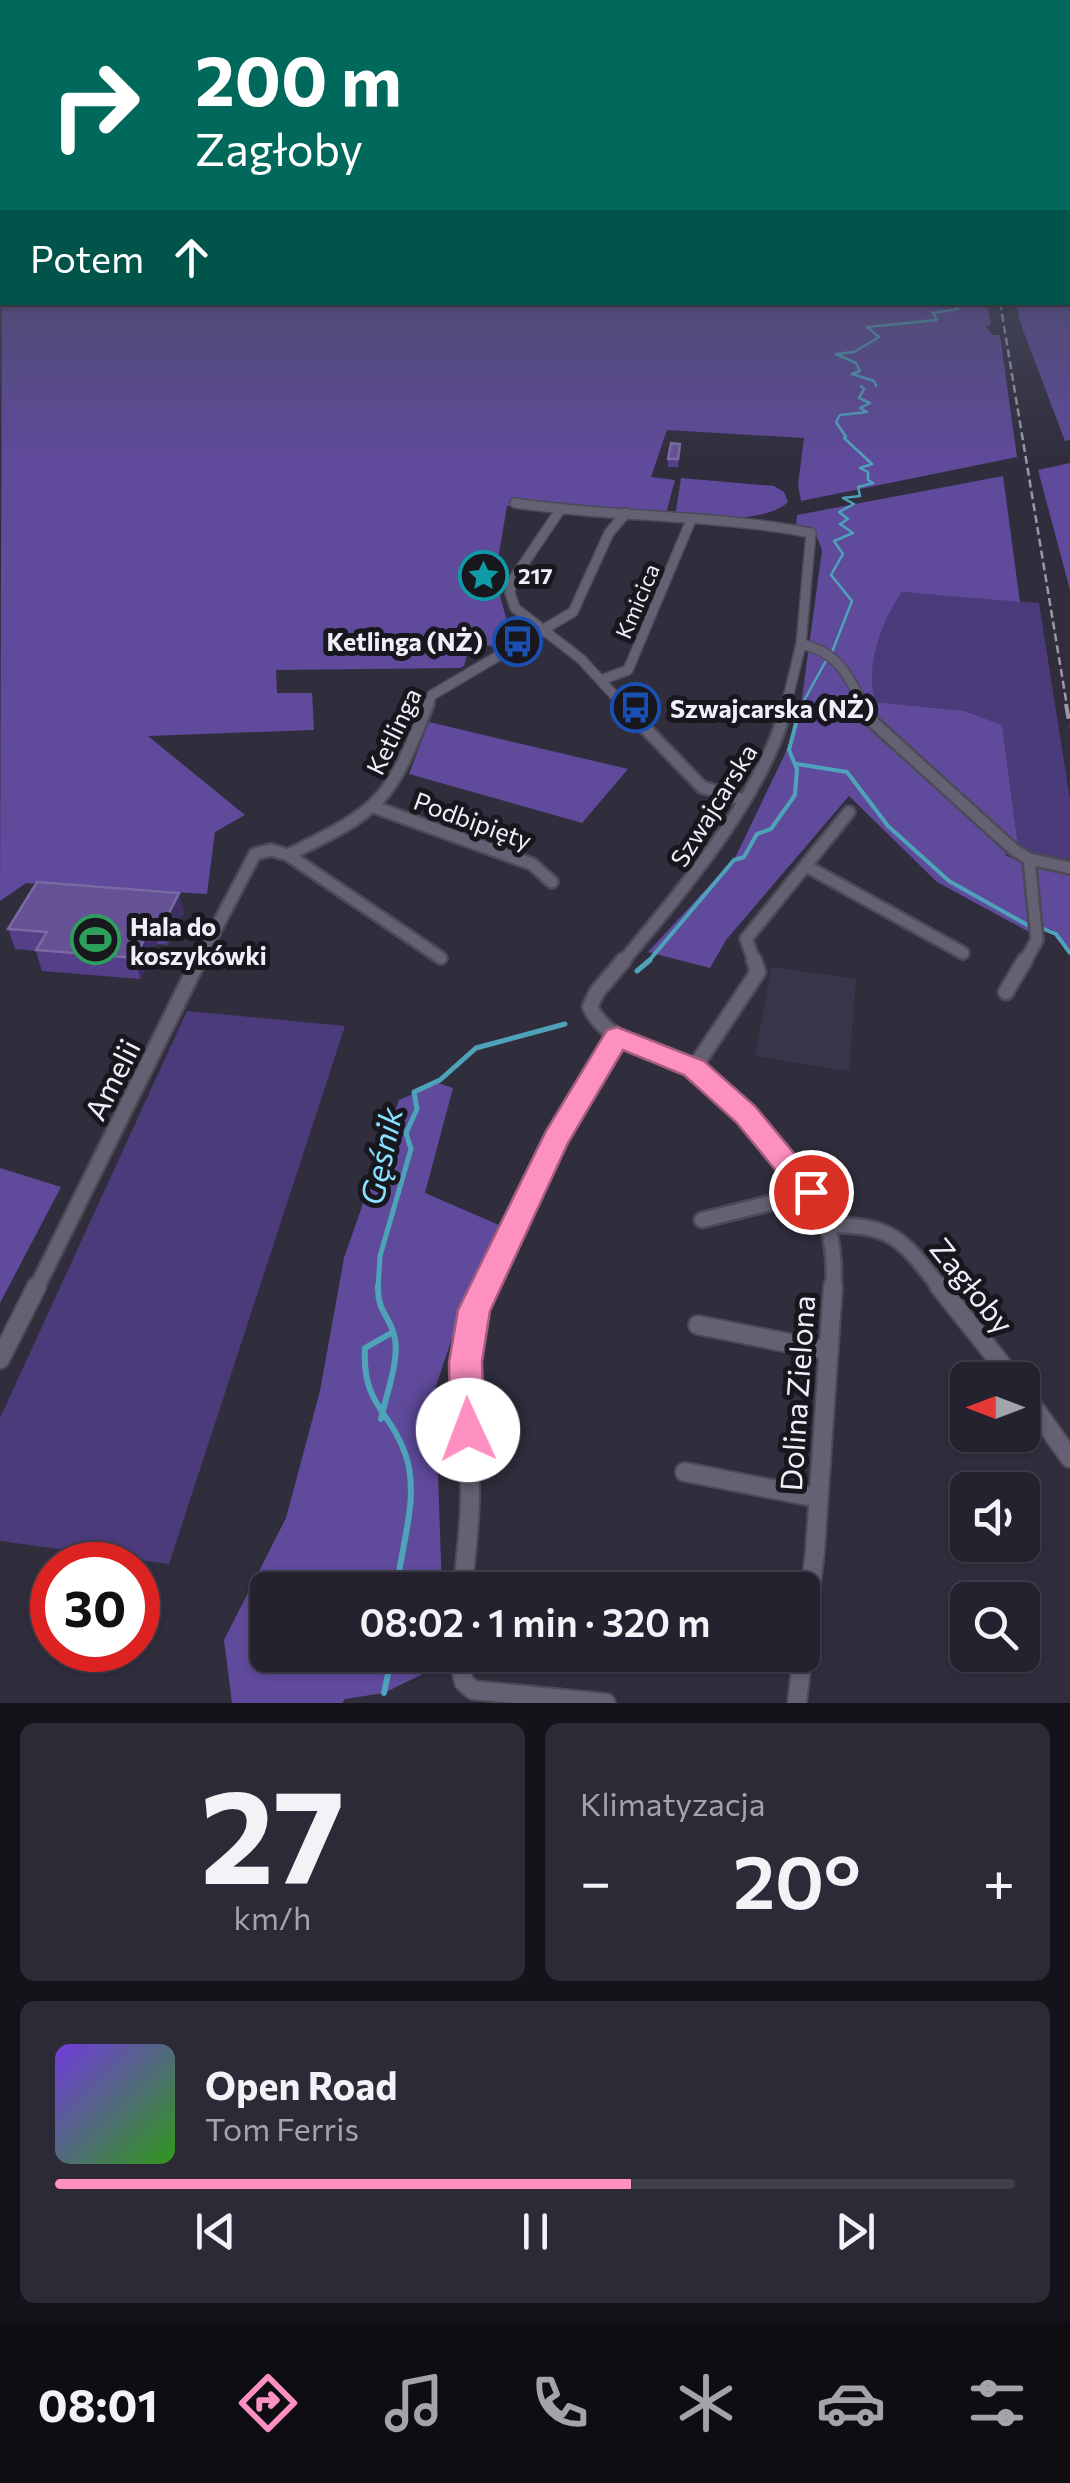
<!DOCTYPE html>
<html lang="pl">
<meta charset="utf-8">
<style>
:root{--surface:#24222e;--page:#2c2a36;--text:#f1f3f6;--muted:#a3a4aa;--line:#413f4a;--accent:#fd8fc1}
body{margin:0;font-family:Commissioner,sans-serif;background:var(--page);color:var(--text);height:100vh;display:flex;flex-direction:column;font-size:38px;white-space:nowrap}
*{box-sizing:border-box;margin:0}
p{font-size:32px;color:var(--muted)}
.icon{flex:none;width:55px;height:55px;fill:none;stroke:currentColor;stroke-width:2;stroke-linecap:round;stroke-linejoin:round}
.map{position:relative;height:1703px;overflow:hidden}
.sheet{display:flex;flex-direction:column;gap:20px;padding:20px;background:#141319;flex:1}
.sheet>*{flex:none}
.top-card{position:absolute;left:0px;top:0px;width:1070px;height:305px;box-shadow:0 2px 8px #0004,0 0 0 2px var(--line);background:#00695c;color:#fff;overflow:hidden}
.needle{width:65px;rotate:270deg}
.buttons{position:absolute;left:950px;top:1362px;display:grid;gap:20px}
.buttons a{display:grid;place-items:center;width:90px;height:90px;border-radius:15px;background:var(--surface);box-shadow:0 2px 8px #0004,0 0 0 2px var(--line);font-size:50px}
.speed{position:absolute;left:30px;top:1542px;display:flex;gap:20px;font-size:50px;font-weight:700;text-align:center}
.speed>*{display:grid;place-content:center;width:130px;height:130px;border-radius:50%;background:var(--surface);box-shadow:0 2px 8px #0004,0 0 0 2px var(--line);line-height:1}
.speed .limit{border:15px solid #d22;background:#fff;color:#111}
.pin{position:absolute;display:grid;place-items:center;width:85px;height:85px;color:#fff;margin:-42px;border:5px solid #fff;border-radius:50%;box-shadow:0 2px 10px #0007}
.me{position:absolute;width:110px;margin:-55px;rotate:358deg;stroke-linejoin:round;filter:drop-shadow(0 0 8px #0008)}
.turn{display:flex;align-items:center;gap:35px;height:210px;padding:0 30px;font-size:45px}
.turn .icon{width:130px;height:130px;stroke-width:2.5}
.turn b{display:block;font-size:70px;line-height:85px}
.then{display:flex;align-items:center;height:95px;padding:0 30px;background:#0003;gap:20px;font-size:38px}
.big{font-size:75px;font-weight:600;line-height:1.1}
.sheet .card{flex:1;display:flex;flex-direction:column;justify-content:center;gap:15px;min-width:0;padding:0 35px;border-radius:15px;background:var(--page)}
.sheet .dial{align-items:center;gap:0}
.dial b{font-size:130px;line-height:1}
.song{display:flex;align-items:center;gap:30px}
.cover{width:120px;height:120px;border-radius:15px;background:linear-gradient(135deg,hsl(260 70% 55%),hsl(110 70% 35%))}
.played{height:10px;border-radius:5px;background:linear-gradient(90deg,var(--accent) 60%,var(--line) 60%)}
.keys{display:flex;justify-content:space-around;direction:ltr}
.heat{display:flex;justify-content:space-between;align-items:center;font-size:55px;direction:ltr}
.sheet .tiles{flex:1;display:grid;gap:20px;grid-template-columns:1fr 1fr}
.card:last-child{grid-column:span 2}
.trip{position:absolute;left:250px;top:1572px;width:570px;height:100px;border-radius:15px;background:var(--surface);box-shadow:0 2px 8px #0004,0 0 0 2px var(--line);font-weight:600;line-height:100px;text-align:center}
.dock{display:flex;height:160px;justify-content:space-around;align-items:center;background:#0e0e12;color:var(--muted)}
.dock .icon{width:70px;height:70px}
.dock .on{color:var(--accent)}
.dock b{font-size:45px;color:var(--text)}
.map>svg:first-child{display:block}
</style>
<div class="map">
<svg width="1070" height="1703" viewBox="0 0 1070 1703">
<rect width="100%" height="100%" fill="#302e3d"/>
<path fill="#39354b" d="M772,967l84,12 -7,92 -94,-15z"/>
<path fill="#4b3b7a" d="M902,592l137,11 31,196v65l-29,-6 -23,-13 -16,-120 -37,-14 -91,-9c-9,-36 7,-79 28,-110z
M187,1011l158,15 -176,538 -169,-23v-123z"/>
<path fill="#5f4a9b" d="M2,242v60l985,1 4,22 -5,1 6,9h8l17,122 -216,44 -3,-16 6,-47 -137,-8 -16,47 24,3 -10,37 -158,-11 -12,71 17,63 -11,6 -31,-1 -6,21 -4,2 -184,2 1,23h35l2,37 -166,6 97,79 -30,17 -8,62 -181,-11 -26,18z
M1070,289v151l-5,1 -44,-116 -5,-22 52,-1z
M1070,463v127l-32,-120z
M1003,476l17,126 -118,-10c-21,31 -37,74 -27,110l90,9 37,14 16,120 -13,10 24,11 41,9v75l-19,-21 -18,5 -96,-52 -88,-86 -123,144 -16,28 -62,-16 87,-94 49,-102 15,-36 23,-170 -7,-18 -19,-7 1,-10z
M681,478l93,8 10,6 4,10c-21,21 -85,17 -113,14z
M429,722l199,47 -46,54 -173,-49z
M438,1083l15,5 -28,105 74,32 -40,92 -24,72 7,201h-174v65h176l1,8 -61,30 -39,6 -3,4h-110l-8,-63 62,-122 34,-127 24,-133 55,-158z
M0,1168l61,19 -61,116z"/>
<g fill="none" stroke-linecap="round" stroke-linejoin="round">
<path stroke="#4ea3bb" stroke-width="2.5" d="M867,327l70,-7 -4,-7 26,-4 -3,-1
M836,354l20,9 4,8 -8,3 22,7 2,5
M836,354l18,-2 25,-15 -12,-10
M846,437l-10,-15 4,-7 27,-3 -7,-4 10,-5 -11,-5 5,-9 -3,-3
M843,498l17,-2 -2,-9 15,-4 -5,-3v-8l-8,-4 12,-4 -28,-26
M832,652l20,-51 -21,-26 12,-21 -9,-13 19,-8 -13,-9 8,-5 -9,-7 15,-8 -11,-6
M801,706l27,-49"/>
<path stroke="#4ea3bb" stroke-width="4" d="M797,764l50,8 41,54 61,55 82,46
M1041,928l15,6 14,19
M647,963l87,-103 10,-3 13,-23 14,-5 24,-34 2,-26 -8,-19 12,-46"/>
<path stroke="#4ea3bb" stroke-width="5" d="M637,971l13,-11
M378,1289l2,-33 31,-107 -5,-16 11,-24 -3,-17 26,-12 36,-32 89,-24"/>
<path stroke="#4ea3bb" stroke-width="6" d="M378,1286c-1,27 13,30 17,53 4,23 -9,56 -14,80
M393,1332l-28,16c-3,59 26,62 41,108 14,43 -6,91 -9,134
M384,1693l8,-38"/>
<defs>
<path id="street-far4" d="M515,503l13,2"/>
<path id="street-far3" d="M515,503c98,15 198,11 296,30l-10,111 -15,62
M560,510l-48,71 -2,12 5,15 66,51 43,47
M801,644c37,8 47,31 63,62
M601,680l27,-10 63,-150
M427,706l5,-11 141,-83 36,-79 17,-20"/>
<path id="street-far2" d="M622,704l80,83 39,12
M863,704l11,19 139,126 16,10 41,9
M374,807l158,57 20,18
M288,855c95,-46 101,-53 140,-151
M806,866l157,87
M198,963l57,-109 16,-4 17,5 153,103
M622,963c59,-72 143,-168 165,-259
M755,963l-9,-24 103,-127
M1024,963l13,-23 -8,-81"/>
<path id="street-far1" d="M624,960l-27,32 -7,15c20,41 69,40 104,61 36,22 124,120 134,159 5,18 7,43 5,62
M1006,992l19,-32
M694,1068l64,-96 -4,-12
M702,1220l109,-27
M828,1225c66,0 74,14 113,64
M36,1289l163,-329
M483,1289l73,-150 61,-102"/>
<path id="street" d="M939,1286l75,94
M698,1325l131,26
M0,1359l37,-73
M1022,1391l48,67
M685,1472l133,26
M463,1590c2,-31 7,-63 7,-94 0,-72 -14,-142 15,-210
M458,1655l6,27 9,8 133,13
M797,1703l18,-152 18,-265"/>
<path id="highway" d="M0,234h2v6h-2z
M1068,280h2v6h-2z"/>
</defs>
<use href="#street-far4" stroke="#4d4a57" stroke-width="9"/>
<use href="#street-far3" stroke="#4d4a57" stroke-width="12"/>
<use href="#street-far2" stroke="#4d4a57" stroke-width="16"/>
<use href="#street-far1" stroke="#4d4a57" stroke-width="19"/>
<use href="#street" stroke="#4d4a57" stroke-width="22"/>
<use href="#highway" stroke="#4d4a57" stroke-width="6"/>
<use href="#street-far4" stroke="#646173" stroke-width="6"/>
<use href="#street-far3" stroke="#646173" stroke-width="9"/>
<use href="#street-far2" stroke="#646173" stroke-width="11"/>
<use href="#street-far1" stroke="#646173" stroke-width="14"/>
<use href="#street" stroke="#646173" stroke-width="18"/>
<use href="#highway" fill="#e0992d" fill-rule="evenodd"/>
<path stroke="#9b99a6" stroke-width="2.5" stroke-dasharray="8 4" stroke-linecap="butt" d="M1000,302l67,404"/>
<path stroke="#9b99a6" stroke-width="4" stroke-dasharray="15 8" stroke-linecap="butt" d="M1066,704l4,23"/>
</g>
<path fill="#543f88" d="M680,444l-2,23h-10v-8z
M184,913l-16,32 -11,-1 -17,35 -98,-8 -6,-20 -21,-2 -7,-20z"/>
<path fill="#3e3065" d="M179,893l5,20 -16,32 -5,-20z
M152,924l5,20 -17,35 -5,-21z"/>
<path fill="#655295" stroke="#7a6aa4" stroke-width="2.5" d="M671,443l9,1 -2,15h-10z
M37,882l142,11 -16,32 -11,-1 -17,34 -99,-8 11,-18 -39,-3z"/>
<linearGradient id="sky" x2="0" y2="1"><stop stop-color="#1a1922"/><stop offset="0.48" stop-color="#484c62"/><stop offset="1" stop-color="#484c62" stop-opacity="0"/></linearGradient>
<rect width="1070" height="460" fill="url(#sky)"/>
<path fill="#fd8fc1" stroke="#a45d7d" stroke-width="2.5" d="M617,1027l87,34 51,45 71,86 -4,9 -11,4 -10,-4 -65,-79 -52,-47 -61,-25 -55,93 -78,168 -8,51 3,68 -5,12 -12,5 -13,-5 -5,-12 -1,-68 9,-52 88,-179 61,-101z"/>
<defs>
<symbol id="sight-ring" viewBox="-11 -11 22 22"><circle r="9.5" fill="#18171e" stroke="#0f9aa8" stroke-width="1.5"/><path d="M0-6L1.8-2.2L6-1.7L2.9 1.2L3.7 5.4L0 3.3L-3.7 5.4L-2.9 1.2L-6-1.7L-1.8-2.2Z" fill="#0f9aa8"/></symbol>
<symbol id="bus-ring" viewBox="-11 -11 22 22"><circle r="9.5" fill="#18171e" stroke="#1a4fb4" stroke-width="1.5"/><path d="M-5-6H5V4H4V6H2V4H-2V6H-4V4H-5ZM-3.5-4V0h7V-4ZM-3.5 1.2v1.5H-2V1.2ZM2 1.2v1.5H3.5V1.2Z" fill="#1a4fb4"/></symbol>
<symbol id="stadium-ring" viewBox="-11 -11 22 22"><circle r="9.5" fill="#18171e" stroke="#2e9e5b" stroke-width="1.5"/><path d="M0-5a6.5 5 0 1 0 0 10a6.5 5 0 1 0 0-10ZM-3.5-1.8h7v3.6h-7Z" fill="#2e9e5b"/></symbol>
</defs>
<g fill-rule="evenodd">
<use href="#sight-ring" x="456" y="548" width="55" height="55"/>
<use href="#bus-ring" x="490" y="614" width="55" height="55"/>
<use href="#bus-ring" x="608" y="680" width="55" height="55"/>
<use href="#stadium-ring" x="68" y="912" width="55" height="55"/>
</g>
<g text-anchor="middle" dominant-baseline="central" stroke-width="10" stroke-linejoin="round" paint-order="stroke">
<g font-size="22" font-weight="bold" fill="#f0eef9" stroke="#18171e" text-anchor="start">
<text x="518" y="575">217</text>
</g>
<g font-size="22" fill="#f0eef9" stroke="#18171e">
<text transform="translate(637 601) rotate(-67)">Kmicica</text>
</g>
<g font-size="25" font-weight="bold" fill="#f0eef9" stroke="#18171e" text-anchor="start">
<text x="483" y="641" text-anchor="end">Ketlinga (NŻ)</text>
<text x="670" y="708">Szwajcarska (NŻ)</text>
<text x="130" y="926">Hala do<tspan x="130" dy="29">koszykówki</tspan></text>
</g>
<g font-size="25" fill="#f0eef9" stroke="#18171e">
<text transform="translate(393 731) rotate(-64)">Ketlinga</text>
<text transform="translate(713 805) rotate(-58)">Szwajcarska</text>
<text transform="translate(473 820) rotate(20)">Podbipięty</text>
</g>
<g font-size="30" fill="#f0eef9" stroke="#18171e">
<text transform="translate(111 1079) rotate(-63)">Amelii</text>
<text transform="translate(973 1285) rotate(51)">Zagłoby</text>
<text transform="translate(796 1393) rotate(-86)">Dolina Zielona</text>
</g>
<g font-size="32" font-style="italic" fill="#89e2ff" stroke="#18171e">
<text transform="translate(380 1156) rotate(-78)">Gęśnik</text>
</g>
</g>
</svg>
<div class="buttons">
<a><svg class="needle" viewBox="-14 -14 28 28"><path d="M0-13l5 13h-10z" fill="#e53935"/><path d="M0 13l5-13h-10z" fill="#a3a4aa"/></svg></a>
<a><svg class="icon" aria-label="sound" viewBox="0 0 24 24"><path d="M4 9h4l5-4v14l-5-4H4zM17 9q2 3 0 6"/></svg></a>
<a><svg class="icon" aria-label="search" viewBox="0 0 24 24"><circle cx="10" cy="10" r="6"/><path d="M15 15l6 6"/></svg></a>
</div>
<div class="speed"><div class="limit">30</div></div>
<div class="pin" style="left:811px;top:1192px;background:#d93025"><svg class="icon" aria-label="arrive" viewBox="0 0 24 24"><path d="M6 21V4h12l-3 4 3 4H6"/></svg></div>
<svg class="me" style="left:468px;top:1430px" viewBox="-20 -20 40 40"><circle r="19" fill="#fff"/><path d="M0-13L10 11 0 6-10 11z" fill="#fd8fc1"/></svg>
<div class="trip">08:02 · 1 min · 320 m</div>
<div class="top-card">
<div class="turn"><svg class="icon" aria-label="right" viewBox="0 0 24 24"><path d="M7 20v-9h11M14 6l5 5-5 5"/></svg><div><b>200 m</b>Zagłoby</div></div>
<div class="then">Potem<svg class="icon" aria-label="ahead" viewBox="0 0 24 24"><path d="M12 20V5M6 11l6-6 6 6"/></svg></div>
</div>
</div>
<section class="sheet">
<div class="tiles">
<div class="card dial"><b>27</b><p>km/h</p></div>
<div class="card"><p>Klimatyzacja</p>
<div class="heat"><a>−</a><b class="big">20°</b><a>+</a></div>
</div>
<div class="card">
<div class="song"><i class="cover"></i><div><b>Open Road</b><p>Tom Ferris</p></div></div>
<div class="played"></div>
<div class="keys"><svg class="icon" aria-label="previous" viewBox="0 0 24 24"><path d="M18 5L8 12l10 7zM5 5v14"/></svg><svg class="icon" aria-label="pause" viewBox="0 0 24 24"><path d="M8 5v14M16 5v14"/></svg><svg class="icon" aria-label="next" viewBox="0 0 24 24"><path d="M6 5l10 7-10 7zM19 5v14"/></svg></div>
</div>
</div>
</section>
<nav class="dock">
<b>08:01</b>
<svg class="icon on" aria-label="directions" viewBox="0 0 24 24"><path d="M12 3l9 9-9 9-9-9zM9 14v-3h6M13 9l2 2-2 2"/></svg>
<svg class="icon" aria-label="music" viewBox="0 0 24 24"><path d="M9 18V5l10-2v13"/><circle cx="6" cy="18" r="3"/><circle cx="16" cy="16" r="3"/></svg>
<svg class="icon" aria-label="phone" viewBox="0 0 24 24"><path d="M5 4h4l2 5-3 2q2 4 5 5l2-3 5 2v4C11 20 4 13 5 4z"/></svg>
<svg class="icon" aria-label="climate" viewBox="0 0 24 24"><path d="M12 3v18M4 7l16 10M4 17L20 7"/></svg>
<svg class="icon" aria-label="car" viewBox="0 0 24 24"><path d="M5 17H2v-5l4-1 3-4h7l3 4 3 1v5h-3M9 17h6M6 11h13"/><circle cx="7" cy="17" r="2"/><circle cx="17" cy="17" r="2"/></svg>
<svg class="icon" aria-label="filters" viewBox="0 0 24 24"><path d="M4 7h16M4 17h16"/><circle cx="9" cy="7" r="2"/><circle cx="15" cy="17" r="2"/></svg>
</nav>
